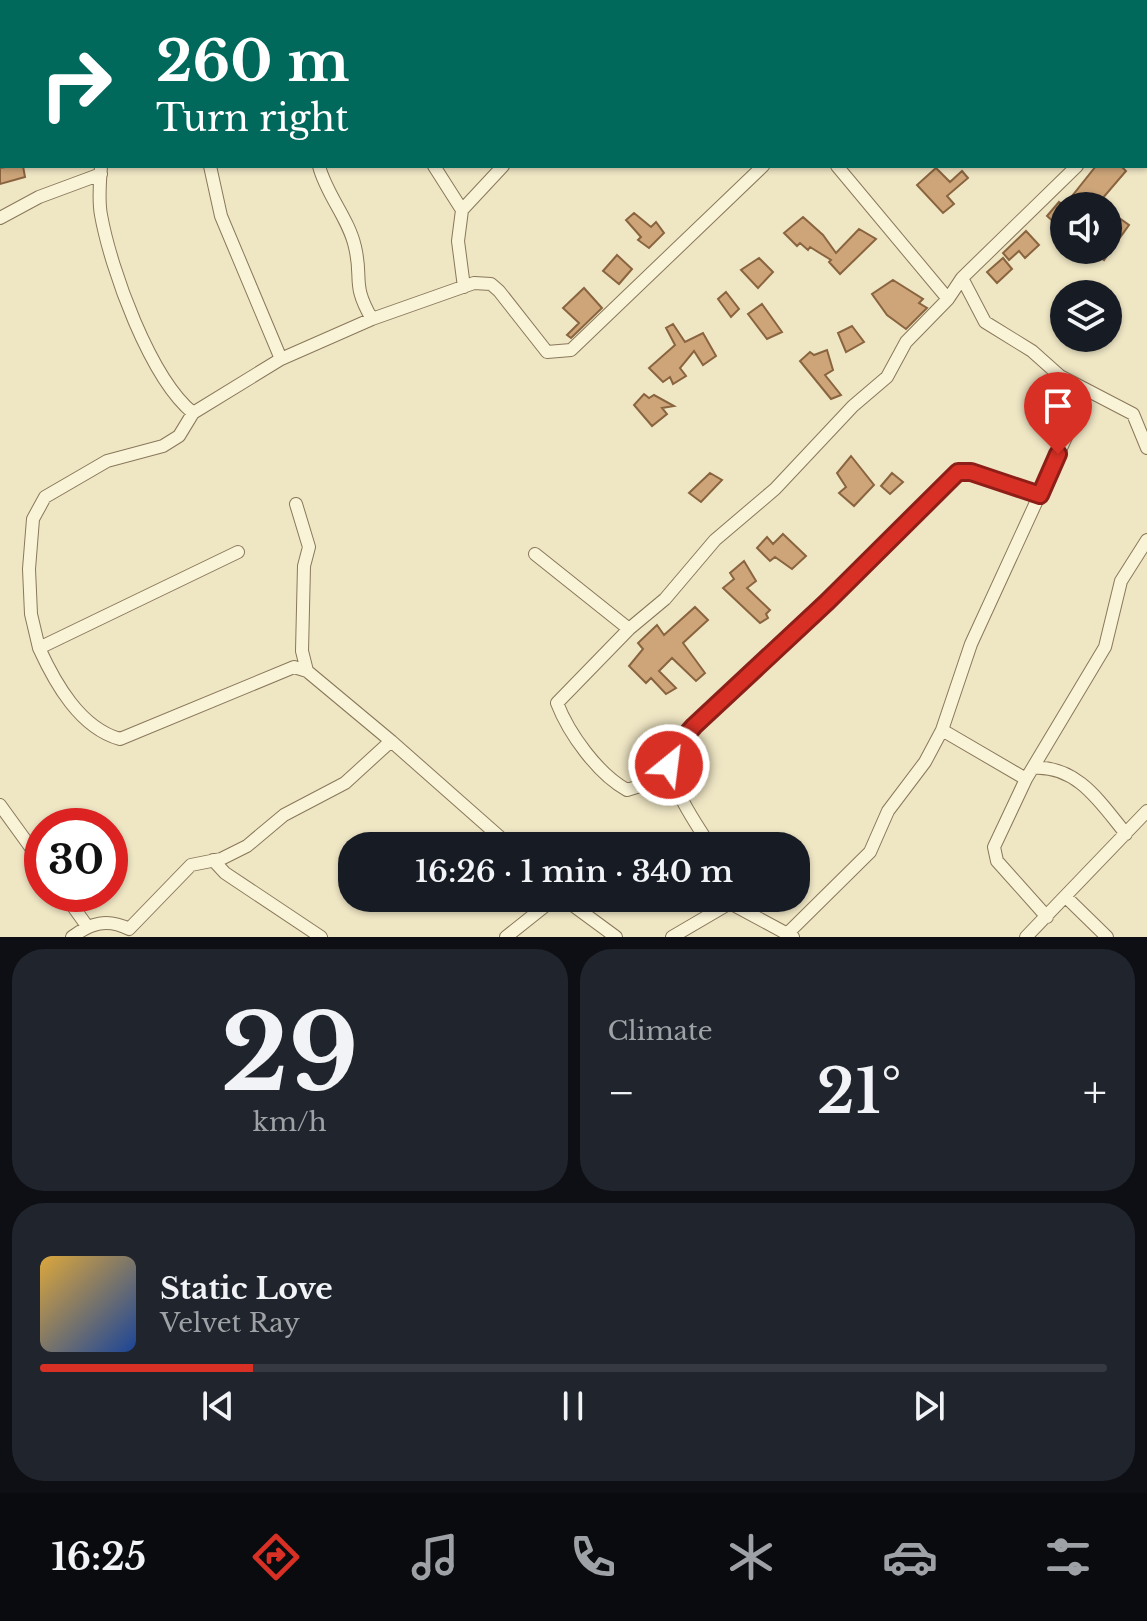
<!DOCTYPE html>
<meta charset="utf-8">
<style>
:root{--surface:#171b24;--page:#20242c;--text:#f1f3f6;--muted:#9ea1a6;--line:#363941;--accent:#d93025}
body{margin:0;font-family:"Libre Baskerville",serif;background:var(--page);color:var(--text);height:100vh;display:flex;flex-direction:column;font-size:30px;white-space:nowrap}
*{box-sizing:border-box;margin:0}
p{font-size:26px;color:var(--muted)}
.icon{flex:none;width:44px;height:44px;fill:none;stroke:currentColor;stroke-width:2;stroke-linecap:round;stroke-linejoin:round}
.map{position:relative;height:937px;overflow:hidden}
.details{display:flex;flex-direction:column;gap:12px;padding:12px;background:#0d0f14;flex:1}
.details>*{flex:none}
.banner{position:absolute;left:0px;top:0px;width:1148px;height:168px;box-shadow:0 2px 6px #0004;background:#00695c;color:#fff;overflow:hidden}
.buttons{position:absolute;left:1050px;top:192px;display:grid;gap:16px}
.buttons a{display:grid;place-items:center;width:72px;height:72px;border-radius:50%;background:var(--surface);box-shadow:0 2px 6px #0004;font-size:40px}
.speed{position:absolute;left:24px;top:808px;display:flex;gap:16px;font-size:40px;font-weight:700;text-align:center}
.speed>*{display:grid;place-content:center;width:104px;height:104px;border-radius:50%;background:var(--surface);box-shadow:0 2px 6px #0004;line-height:1}
.speed .limit{border:12px solid #d22;background:#fff;color:#111}
.pin{position:absolute;display:grid;place-items:center;width:68px;height:68px;color:#fff;margin:-82px -34px;border-radius:50% 50% 50% 0;rotate:-45deg;box-shadow:0 0 8px #0007}
.pin .icon{rotate:45deg}
.me{position:absolute;width:88px;margin:-44px;rotate:29deg;stroke-linejoin:round;filter:drop-shadow(0 0 6px #0008)}
.turn{display:flex;align-items:center;gap:28px;height:168px;padding:0 24px;font-size:36px}
.turn .icon{width:104px;height:104px;stroke-width:2.5}
.turn b{display:block;font-size:56px;line-height:68px}
.big{font-size:60px;font-weight:600;line-height:1.1}
.details .card{flex:1;display:flex;flex-direction:column;justify-content:center;gap:12px;min-width:0;padding:0 28px;border-radius:32px;background:var(--page)}
.details .dial{align-items:center;gap:0}
.dial b{font-size:104px;line-height:1}
.song{display:flex;align-items:center;gap:24px}
.cover{width:96px;height:96px;border-radius:12px;background:linear-gradient(135deg,hsl(40 70% 55%),hsl(220 70% 35%))}
.played{height:8px;border-radius:4px;background:linear-gradient(90deg,var(--accent) 20%,var(--line) 20%)}
.keys{display:flex;justify-content:space-around;direction:ltr}
.heat{display:flex;justify-content:space-between;align-items:center;font-size:44px;direction:ltr}
.details .tiles{flex:1;display:grid;gap:12px;grid-template-columns:1fr 1fr}
.card:last-child{grid-column:span 2}
.trip{position:absolute;left:338px;top:832px;width:472px;height:80px;border-radius:32px;background:var(--surface);box-shadow:0 2px 6px #0004;font-weight:600;line-height:80px;text-align:center}
.tabs{display:flex;height:128px;justify-content:space-around;align-items:center;background:#090b0e;color:var(--muted)}
.tabs .icon{width:56px;height:56px}
.tabs .on{color:var(--accent)}
.tabs b{font-size:36px;color:var(--text)}
.map>svg:first-child{display:block}
</style>
<div class="map">
<svg width="1147" height="937" viewBox="0 0 1147 937">
<rect width="100%" height="100%" fill="#efe6c4"/>
<path fill="#cda579" stroke="#89643f" stroke-width="2" d="M11,166h12l2,11 -25,7v-16z
M1096,166h25l5,5 -30,35h-32v25l-17,-15 12,-14 5,4z
M936,168l14,14 12,-11 6,7 -21,18 7,8 -11,9 -26,-28z
M1108,210l21,15 -25,35 -14,-10h18z
M634,213l17,14 5,-5 8,11 -15,15 -11,-8 3,-3 -15,-17z
M803,217l20,18 13,18 23,-24 17,10 -36,35 -11,-12 2,-2 -21,-13 -2,3 -8,-7 -3,3 -13,-13z
M1026,231l13,14 -14,13 -6,-7 -10,9 -6,-7z
M617,255l15,14 -13,15 -16,-13z
M759,258l14,14 -15,16 -17,-18z
M1003,258l9,11 -15,14 -10,-11z
M893,280l30,19 -4,4 8,5 -21,21 -19,-14 -15,-21z
M584,288l18,20 -31,30 -4,-3 12,-12 -16,-15z
M726,292l13,17 -8,8 -13,-18z
M762,304l20,28 -15,7 -19,-25z
M673,324l12,18 18,-9 13,23 -13,9 -9,-14 -14,17 6,8 -13,8 -3,-7 -7,5 -14,-14 26,-23 -9,-17z
M852,326l12,16 -18,10 -8,-19z
M827,350l6,20 -8,5 16,20 -10,4 -31,-38 10,-9 4,3z
M644,394l5,4 5,-3 20,11 -12,2 5,6 -15,12 -18,-21z
M851,456l23,29 -20,21 -15,-13 7,-6 -9,-14z
M710,473l12,7 -21,22 -12,-9z
M892,473l11,9 -13,12 -9,-8z
M783,534l23,22 -14,13 -17,-12 -5,4 -13,-13 10,-11 6,7z
M744,561l12,20 -9,7 23,22 -4,4 2,4 -8,5 -37,-35 11,-9 -4,-6z
M695,607l13,13 -25,23 22,30 -9,8 -24,-23 -13,13 17,17 -10,6 -15,-16 -5,5 -17,-17 14,-17 -5,-6 19,-18 7,10z"/>
<g fill="none" stroke-linecap="round" stroke-linejoin="round">
<defs>
<path id="minor" d="M86,0v2
M302,0l1,2
M589,0l2,2
M673,0l3,2
M1140,0l2,2
M161,2l11,-2
M520,2l2,-2
M0,92l2,-1
M1146,112l1,-1
M101,166c-1,16 -3,34 0,49 10,55 49,163 92,198
M210,166l11,50 60,143
M319,166c7,28 30,53 36,81 8,33 -4,36 17,72
M434,166l28,44 -4,31 6,46
M837,166l111,133
M462,210l41,-44
M0,218l39,-21 62,-23
M962,278l23,44 47,29 28,25 73,38 14,34
M296,504l13,43 -5,19 -2,85 5,20
M535,554l94,75
M39,648l-8,-34 -2,-45 4,-50 12,-22 62,-36 56,-15 16,-10 14,-23 88,-54 91,-40 102,-36 17,1 8,7 48,61 24,-2 192,-184
M942,730l84,49
M391,741l119,105
M1033,768c44,-3 67,34 93,66
M672,776l-45,14c-29,-16 -58,-56 -70,-87l72,-74 36,-30 50,-59 60,-51 78,-83 34,-29 19,-35 42,-43 14,-21 115,-112
M0,805l42,58
M710,846c-18,-31 -54,-72 -30,-106l278,-268h13l69,23
M213,860l12,13 96,64
M64,894l23,32
M1066,897l41,40
M563,898l53,39
M729,898l1,5 63,34
M1047,917l-50,-56 -3,-14 32,-68 79,-132 16,-66 26,-41
M788,933l82,-81 18,-41 37,-49 17,-32 29,-86 107,-233 -2,-26
M72,937c19,-14 35,-19 57,-8l62,-64 30,-6 26,-13 37,-31 61,-32 46,-42 -84,-70 -13,-4 -174,72c-40,-11 -65,-56 -81,-91l199,-96
M506,937l49,-39
M672,937l58,-34
M1026,937l121,-126"/>
</defs>
<use href="#minor" stroke="#89785a" stroke-width="14"/>
<use href="#minor" stroke="#f9f3d7" stroke-width="12"/>
</g>
<g fill="none" stroke-linecap="round" stroke-linejoin="round">
<defs>
<path id="route" d="M669,765l2,-13 23,-26 133,-124 131,-130h13l69,23 18,-41"/>
</defs>
<use href="#route" stroke="#8d1f18" stroke-width="20"/>
<use href="#route" stroke="#d93025" stroke-width="14"/>
</g>
</svg>
<div class="buttons">
<a><svg class="icon" aria-label="sound" viewBox="0 0 24 24"><path d="M4 9h4l5-4v14l-5-4H4zM17 9q2 3 0 6"/></svg></a>
<a><svg class="icon" aria-label="layers" viewBox="0 0 24 24"><path d="M12 4l9 5-9 5-9-5zM3 14l9 5 9-5"/></svg></a>
</div>
<div class="speed"><div class="limit">30</div></div>
<div class="pin" style="left:1058px;top:454px;background:#d93025"><svg class="icon" aria-label="arrive" viewBox="0 0 24 24"><path d="M6 21V4h12l-3 4 3 4H6"/></svg></div>
<svg class="me" style="left:669px;top:765px" viewBox="-20 -20 40 40"><circle r="17" fill="#d93025" stroke="#fff" stroke-width="3"/><path d="M0-11L8 9 0 5-8 9z" fill="#fff"/></svg>
<div class="trip">16:26 · 1 min · 340 m</div>
<div class="banner">
<div class="turn"><svg class="icon" aria-label="right" viewBox="0 0 24 24"><path d="M7 20v-9h11M14 6l5 5-5 5"/></svg><div><b>260 m</b>Turn right</div></div>
</div>
</div>
<section class="details">
<div class="tiles">
<div class="card dial"><b>29</b><p>km/h</p></div>
<div class="card"><p>Climate</p>
<div class="heat"><a>−</a><b class="big">21°</b><a>+</a></div>
</div>
<div class="card">
<div class="song"><i class="cover"></i><div><b>Static Love</b><p>Velvet Ray</p></div></div>
<div class="played"></div>
<div class="keys"><svg class="icon" aria-label="previous" viewBox="0 0 24 24"><path d="M18 5L8 12l10 7zM5 5v14"/></svg><svg class="icon" aria-label="pause" viewBox="0 0 24 24"><path d="M8 5v14M16 5v14"/></svg><svg class="icon" aria-label="next" viewBox="0 0 24 24"><path d="M6 5l10 7-10 7zM19 5v14"/></svg></div>
</div>
</div>
</section>
<nav class="tabs">
<b>16:25</b>
<svg class="icon on" aria-label="directions" viewBox="0 0 24 24"><path d="M12 3l9 9-9 9-9-9zM9 14v-3h6M13 9l2 2-2 2"/></svg>
<svg class="icon" aria-label="music" viewBox="0 0 24 24"><path d="M9 18V5l10-2v13"/><circle cx="6" cy="18" r="3"/><circle cx="16" cy="16" r="3"/></svg>
<svg class="icon" aria-label="phone" viewBox="0 0 24 24"><path d="M5 4h4l2 5-3 2q2 4 5 5l2-3 5 2v4C11 20 4 13 5 4z"/></svg>
<svg class="icon" aria-label="climate" viewBox="0 0 24 24"><path d="M12 3v18M4 7l16 10M4 17L20 7"/></svg>
<svg class="icon" aria-label="car" viewBox="0 0 24 24"><path d="M5 17H2v-5l4-1 3-4h7l3 4 3 1v5h-3M9 17h6M6 11h13"/><circle cx="7" cy="17" r="2"/><circle cx="17" cy="17" r="2"/></svg>
<svg class="icon" aria-label="filters" viewBox="0 0 24 24"><path d="M4 7h16M4 17h16"/><circle cx="9" cy="7" r="2"/><circle cx="15" cy="17" r="2"/></svg>
</nav>
